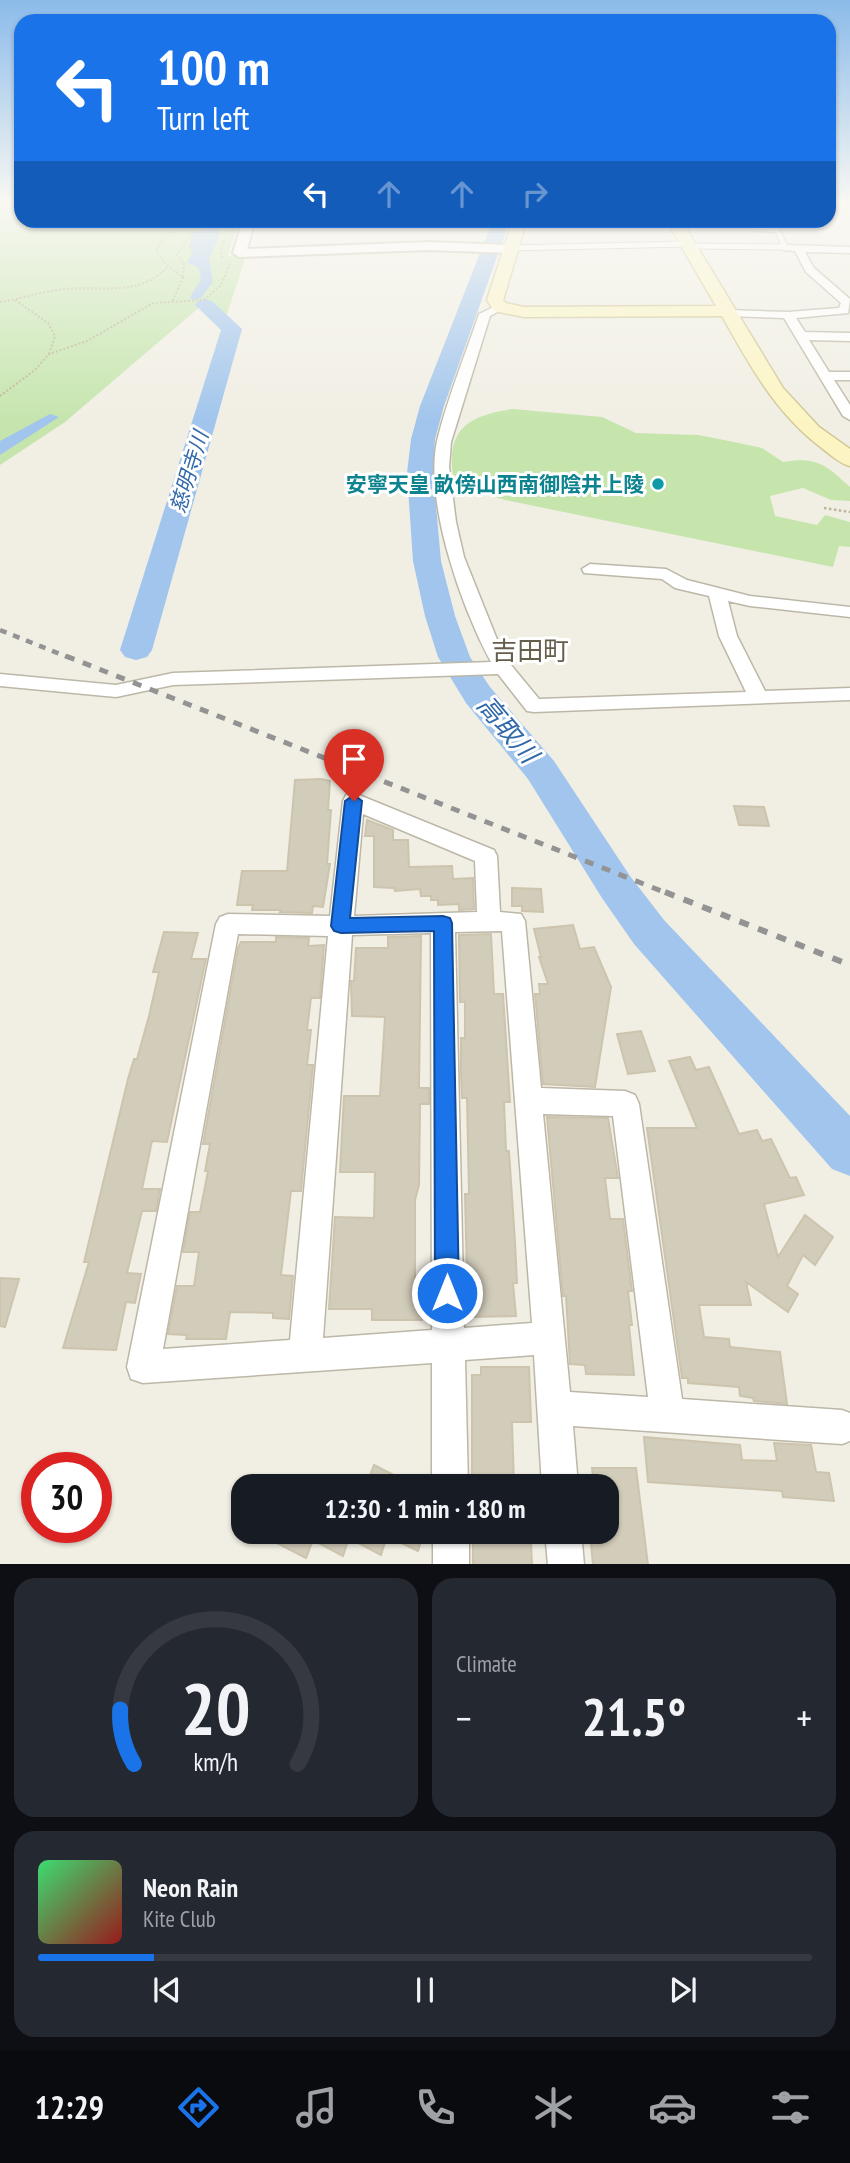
<!DOCTYPE html>
<meta charset="utf-8">
<style>
:root{--surface:#171b24;--page:#242831;--text:#f1f3f6;--muted:#9ea1a6;--line:#363941;--accent:#1a73e8}
body{margin:0;font-family:"PT Sans Narrow","Noto Sans JP",sans-serif;background:var(--page);color:var(--text);height:100vh;display:flex;flex-direction:column;font-size:26px;white-space:nowrap}
*{box-sizing:border-box;margin:0}
p{font-size:23px;color:var(--muted)}
.icon{flex:none;width:38px;height:38px;fill:none;stroke:currentColor;stroke-width:2;stroke-linecap:round;stroke-linejoin:round}
.map{position:relative;height:1564px;overflow:hidden}
.details{display:flex;flex-direction:column;gap:14px;padding:14px;background:#0d0f14;flex:1}
.details>*{flex:none}
.hud{position:absolute;left:14px;top:14px;width:822px;height:214px;border-radius:21px;box-shadow:0 2px 5px #0004;background:#1a73e8;color:#fff;overflow:hidden}
.speed{position:absolute;left:21px;top:1452px;display:flex;gap:14px;font-size:35px;font-weight:700;text-align:center}
.speed>*{display:grid;place-content:center;width:91px;height:91px;border-radius:50%;background:var(--surface);box-shadow:0 2px 5px #0004;line-height:1}
.speed .limit{border:10px solid #d22;background:#fff;color:#111}
.pin{position:absolute;display:grid;place-items:center;width:60px;height:60px;color:#fff;margin:-72px -30px;border-radius:50% 50% 50% 0;rotate:-45deg;box-shadow:0 0 7px #0007}
.pin .icon{rotate:45deg}
.me{position:absolute;width:77px;margin:-38px;rotate:0deg;stroke-linejoin:round;filter:drop-shadow(0 0 5px #0008)}
.turn{display:flex;align-items:center;gap:24px;height:147px;padding:0 28px;font-size:32px}
.turn .icon{width:91px;height:91px;stroke-width:2.5}
.turn b{display:block;font-size:49px;line-height:60px}
.lanes{display:flex;align-items:center;height:66px;padding:0 28px;background:#0003;justify-content:center;gap:35px;direction:ltr}
.lanes .off{opacity:.35}
.big{font-size:52px;font-weight:700;line-height:1.1}
.details .tile{flex:1;display:flex;flex-direction:column;justify-content:center;gap:10px;min-width:0;padding:0 24px;border-radius:21px;background:var(--page)}
.details .dial{align-items:center;gap:0}
.dial svg{height:182px;overflow:visible;fill:none;stroke:var(--line);stroke-width:7;stroke-linecap:round;text-anchor:middle}
.dial text{fill:var(--text);stroke:none}
.song{display:flex;align-items:center;gap:21px}
.cover{width:84px;height:84px;border-radius:10px;background:linear-gradient(135deg,hsl(140 70% 55%),hsl(0 70% 35%))}
.played{height:7px;border-radius:4px;background:linear-gradient(90deg,var(--accent) 15%,var(--line) 15%)}
.keys{display:flex;justify-content:space-around;direction:ltr}
.heat{display:flex;justify-content:space-between;align-items:center;font-size:38px;direction:ltr}
.details .tiles{flex:1;display:grid;gap:14px;grid-template-columns:1fr 1fr}
.tile:last-child{grid-column:span 2}
.trip{position:absolute;left:231px;top:1474px;width:388px;height:70px;border-radius:21px;background:var(--surface);box-shadow:0 2px 5px #0004;font-weight:700;line-height:70px;text-align:center}
.menu{display:flex;height:112px;justify-content:space-around;align-items:center;background:#090b0e;color:var(--muted)}
.menu .icon{width:49px;height:49px}
.menu .selected{color:var(--accent)}
.menu b{font-size:32px;color:var(--text)}
.map>svg:first-child{display:block}
</style>
<div class="map">
<svg width="850" height="1565" viewBox="0 0 850 1565">
<rect width="100%" height="100%" fill="#f1efe4"/>
<path fill="#c5e5ad" d="M0,202h21v18l218,1 -11,35h18l-21,64 -18,-18 -5,3 -137,117 -65,43z
M513,409l89,8 34,16 62,2 31,6 33,7 21,14c34,-6 43,3 67,25v14l-19,-1 -28,-12 -33,8 5,20 42,9 8,-10 25,7v25l-11,-1 -6,21 -328,-67 -37,-11 -15,-13c-7,-48 17,-61 60,-67z"/>
<path fill="#a1c5ed" d="M202,221h20l-3,16 -10,21 4,24 -12,16 -8,2 -3,-3 11,-17 -2,-12 -12,-6 6,-9 -4,-6 5,-15 9,-2 3,-7z
M50,414l9,3 -59,38v-14z"/>
<g fill="none" stroke-linecap="round" stroke-linejoin="round">
<path fill="#a1c5ed" fill-rule="evenodd" d="M493,220h17l-66,186 -9,33 -2,34 8,88 14,55 15,41 20,30 64,74 76,115 34,44 186,196v60l-18,-7 -198,-225 -32,-46 -74,-119 -62,-76 -28,-46 -13,-41 -12,-55 -6,-88 4,-34 9,-33z
M205,299l7,2 30,28 -90,321 -5,7 -11,3 -11,-3 -5,-7 101,-320 -26,-25 3,-4z"/>
</g>
<path fill="#d2ccba" stroke="#cdc4ad" stroke-width="2" d="M322,779l8,2 -2,29h3l-4,54h3l-7,43 -10,-1 -1,7 -32,-1 1,-2h-29l1,-5h-16l5,-34h45l8,-91z
M734,806l30,1 5,19 -30,-1z
M367,820l26,10v10h15l1,27 43,-1 1,13 20,-1 1,31 -15,1v-6l-21,1v-5h-7v-4h-10l-1,-7 -25,2 -1,-3 -20,-1v-51h-9z
M512,888l29,1 2,23 -21,-1v-5h-10z
M573,925l7,24 14,-2 17,40 -16,100 -52,-3 -8,-90h5l-1,-10h9l-9,-27h2l-7,-28z
M164,932l34,1 -7,26h15l-39,183 -15,-1 -10,48h18l-4,22h-14l-15,62 14,1 -6,29 -9,-1 -10,48 -53,-2 26,-86h-5l44,-183 6,-20h3l12,-43 10,-44h-6z
M491,934l3,60h9l7,108h-6l2,49h3l6,91 2,41h-4l3,33 -48,1 -3,-123h4l-1,-49 -1,-47h-5l-1,-24v-36h4v-36h-5l-1,-67z
M421,936l-2,152h10v16h-9l-1,81 -4,15v89h2v9h5v22h-50v-11h-43l6,-92 39,1 1,-46h-35l4,-76h36l5,-79 -33,-1 -1,-35h3l2,-33h32v-11z
M276,937l33,1 -1,8 16,-1 -4,53h-9l-4,32h4l-4,35h6l-12,126h-10l-10,84 12,1 -4,43 -16,-1v-5l-43,-1 -4,27h-40l1,-4 -19,-1 9,-48h17l5,-34h-16l7,-40h10l8,-41h-3l5,-27h-7l35,-196 3,-6h35z
M641,1031l14,40 -27,3 -11,-40z
M690,1057l6,13 13,-3 30,67 18,-4 5,11 9,-2 19,39 6,-1 8,18 -40,9 14,53 27,-42 28,22 -18,28 -12,-10 -16,31 11,8 -10,18 -42,-30 5,23h-52l5,32 25,2 1,8 50,5 7,52 -33,-3 -1,-3 -13,-2 -1,-9 -51,-4v-5h-6l-35,-250h50l-28,-67z
M547,1117l61,1 10,60h-13l5,41h13l9,72h-4l4,34h-3l5,50 -48,-1 -1,-9 -15,-1 -4,-68h-3z
M0,1278l19,1 -14,48 -5,-1z
M481,1367h48l2,55h-19l2,64h-42v-111h9z
M644,1437l96,8 2,15 35,1 -3,-18 37,2 5,27 13,1 5,28 -51,-4 -1,-6 -134,-9z
M374,1465l41,21h-49z
M592,1468h44l12,97h-55l-3,-34h17v-45h-13z
M254,1531h170l-6,20 -31,-15 -6,19 -32,-17 -6,18 -30,-16 -7,18z
M473,1541l58,2 1,22h-59z"/>
<g fill="none" stroke-linecap="round" stroke-linejoin="round">
<defs>
<path id="service" d="M688,246l97,1 -8,-17 -24,-2 -4,-8
M510,248l176,-4"/>
<path id="minor" d="M787,245l63,2v6l-45,-1 9,16 36,31 -2,14 -52,5 9,14 45,1v8l-41,-1 20,32h21v8h-16l16,25v15l-7,-4 -59,-98 -56,-2 -6,-3 6,-3 60,2 51,-4 2,-5 -35,-31 -11,-21 -12,-1v-4z
M500,304l6,3 -16,9 -39,126 -2,25 7,55 8,35 34,85 13,23 28,34 207,-7 -27,-56 -10,-40 -34,-8 -13,-9 -78,-6 -2,-4 8,-5 76,5 21,11 63,16 100,11v10l-100,-11 -22,-5 9,35 28,55 85,-3v12l-316,12 -7,-1 -29,-37 -325,11 -57,12 -116,-11v-12l116,11 57,-12 318,-11c-29,-54 -67,-159 -54,-221 10,-42 28,-85 42,-127z
M354,793l140,57 3,6 3,56 21,2 4,7 16,167 84,3 10,4 4,9 43,295 160,11 8,3v28l-8,3 -269,-18 5,60h-36l-8,-131 -69,5 3,126h-36v-123l-289,20 -12,-4 -4,-12 89,-443 4,-7 8,-3 102,2 13,-115 3,-6zM363,814l112,47 2,51 -123,4zM502,931l30,392 -68,5 -9,-396zM431,933l1,397 -109,8 29,-403zM238,934l90,2 -38,404 -127,9zM543,1114l70,2 35,281 -78,-5z
M433,1531h36v34h-36z
M545,1531h36l3,34h-36z"/>
<path id="tertiary" d="M243,220h12l-8,29 182,-7 80,3 6,4 -6,4 -80,-3 -190,7 -6,-4z"/>
<path id="secondary" d="M513,220h14l-24,80 3,3 18,4 192,-1 -50,-86h15l102,168 36,39 31,22v17c-11,-3 -19,-11 -27,-17 -47,-35 -73,-83 -101,-133l-198,1 -30,-6 -7,-11z"/>
</defs>
<use href="#service" stroke="#bcb7a7" stroke-width="7"/>
<use href="#minor" stroke="#bcb7a7" stroke-width="3"/>
<use href="#tertiary" stroke="#bcb7a7" stroke-width="4"/>
<use href="#secondary" stroke="#d0c795" stroke-width="3"/>
<path stroke="#bdb599" stroke-width="2" stroke-dasharray="2 2" stroke-linecap="butt" d="M0,203l21,-1
M113,220l40,2 19,5v6l-11,9 -5,9 12,15 15,11 -11,25
M222,258l-1,-12 4,-7
M183,277l1,-14 -7,-8 16,-24 -1,-11
M15,300l33,23 7,13 -6,18
M0,302c22,-3 43,-11 65,-13 37,-4 75,9 103,-23
M0,396l35,-26 14,-16 38,-13 66,-38 51,-3 17,-15 9,-21"/>
<path stroke="#bdb599" stroke-width="2.5" stroke-dasharray="2.5 2.5" stroke-linecap="butt" d="M824,508l26,4"/>
<use href="#service" stroke="#fff" stroke-width="5"/>
<use href="#minor" fill="#fff" fill-rule="evenodd"/>
<use href="#tertiary" fill="#fff" fill-rule="evenodd"/>
<use href="#secondary" fill="#fcf5c3" fill-rule="evenodd"/>
<path stroke="#939393" stroke-width="4.5" stroke-dasharray="7 7" stroke-linecap="butt" d="M0,630l70,28"/>
<path stroke="#939393" stroke-width="5" stroke-dasharray="9 9" stroke-linecap="butt" d="M66,656l603,238"/>
<path stroke="#939393" stroke-width="6" stroke-dasharray="10 10" stroke-linecap="butt" d="M665,892l185,73"/>
</g>
<linearGradient id="sky" x2="0" y2="1"><stop stop-color="#8bbbea"/><stop offset="0.48" stop-color="#f9f8f3"/><stop offset="1" stop-color="#f9f8f3" stop-opacity="0"/></linearGradient>
<rect width="850" height="421" fill="url(#sky)"/>
<path fill="#1a73e8" stroke="#114b97" stroke-width="2" d="M354,795l8,6 -12,117 93,-2 7,2 2,5 7,370 -4,8 -8,3 -9,-3 -3,-8 -1,-362 -93,2 -7,-2 -3,-5 14,-125z"/>
<circle fill="#0f9aa8" stroke="#fff" stroke-width="2.5" cx="658" cy="484" r="7"/>
<g text-anchor="middle" dominant-baseline="central" stroke-width="6" stroke-linejoin="round" paint-order="stroke">
<g font-size="21" font-style="italic" fill="#3269aa" stroke="#fff">
<text transform="translate(189 472) rotate(-73)">慈明寺川</text>
</g>
<g font-size="21" font-weight="bold" fill="#0d838f" stroke="#fff" text-anchor="end">
<text x="644" y="484">安寧天皇 畝傍山西南御陰井上陵</text>
</g>
<g font-size="26" fill="#655e4c" stroke="#fff">
<text x="530" y="650">吉田町</text>
</g>
<g font-size="26" font-style="italic" fill="#3269aa" stroke="#fff">
<text transform="translate(508 729) rotate(50)">高取川</text>
</g>
</g>
</svg>
<div class="speed"><div class="limit">30</div></div>
<div class="pin" style="left:354px;top:801px;background:#d93025"><svg class="icon" aria-label="arrive" viewBox="0 0 24 24"><path d="M6 21V4h12l-3 4 3 4H6"/></svg></div>
<svg class="me" style="left:447px;top:1293px" viewBox="-20 -20 40 40"><circle r="17" fill="#1a73e8" stroke="#fff" stroke-width="3"/><path d="M0-11L8 9 0 5-8 9z" fill="#fff"/></svg>
<div class="trip">12:30 · 1 min · 180 m</div>
<div class="hud">
<div class="turn"><svg class="icon" aria-label="left" viewBox="0 0 24 24"><path d="M17 20v-9H6M10 6l-5 5 5 5"/></svg><div><b>100 m</b>Turn left</div></div>
<div class="lanes"><svg class="icon" aria-label="left" viewBox="0 0 24 24"><path d="M17 20v-9H6M10 6l-5 5 5 5"/></svg><svg class="icon off" aria-label="ahead" viewBox="0 0 24 24"><path d="M12 20V5M6 11l6-6 6 6"/></svg><svg class="icon off" aria-label="ahead" viewBox="0 0 24 24"><path d="M12 20V5M6 11l6-6 6 6"/></svg><svg class="icon off" aria-label="right" viewBox="0 0 24 24"><path d="M7 20v-9h11M14 6l5 5-5 5"/></svg></div>
</div>
</div>
<section class="details">
<div class="tiles">
<div class="tile dial"><svg viewBox="0 0 100 80">
<path d="M14 69A42 42 0 1 1 86 69"/>
<path d="M14 69A42 42 0 0 1 8 45" stroke="#1a73e8"/>
<text x="50" y="56" font-size="32" font-weight="700">20</text>
<text x="50" y="72" font-size="11">km/h</text>
</svg></div>
<div class="tile"><p>Climate</p>
<div class="heat"><a>−</a><b class="big">21.5°</b><a>+</a></div>
</div>
<div class="tile">
<div class="song"><i class="cover"></i><div><b>Neon Rain</b><p>Kite Club</p></div></div>
<div class="played"></div>
<div class="keys"><svg class="icon" aria-label="previous" viewBox="0 0 24 24"><path d="M18 5L8 12l10 7zM5 5v14"/></svg><svg class="icon" aria-label="pause" viewBox="0 0 24 24"><path d="M8 5v14M16 5v14"/></svg><svg class="icon" aria-label="next" viewBox="0 0 24 24"><path d="M6 5l10 7-10 7zM19 5v14"/></svg></div>
</div>
</div>
</section>
<nav class="menu">
<b>12:29</b>
<svg class="icon selected" aria-label="directions" viewBox="0 0 24 24"><path d="M12 3l9 9-9 9-9-9zM9 14v-3h6M13 9l2 2-2 2"/></svg>
<svg class="icon" aria-label="music" viewBox="0 0 24 24"><path d="M9 18V5l10-2v13"/><circle cx="6" cy="18" r="3"/><circle cx="16" cy="16" r="3"/></svg>
<svg class="icon" aria-label="phone" viewBox="0 0 24 24"><path d="M5 4h4l2 5-3 2q2 4 5 5l2-3 5 2v4C11 20 4 13 5 4z"/></svg>
<svg class="icon" aria-label="climate" viewBox="0 0 24 24"><path d="M12 3v18M4 7l16 10M4 17L20 7"/></svg>
<svg class="icon" aria-label="car" viewBox="0 0 24 24"><path d="M5 17H2v-5l4-1 3-4h7l3 4 3 1v5h-3M9 17h6M6 11h13"/><circle cx="7" cy="17" r="2"/><circle cx="17" cy="17" r="2"/></svg>
<svg class="icon" aria-label="filters" viewBox="0 0 24 24"><path d="M4 7h16M4 17h16"/><circle cx="9" cy="7" r="2"/><circle cx="15" cy="17" r="2"/></svg>
</nav>
